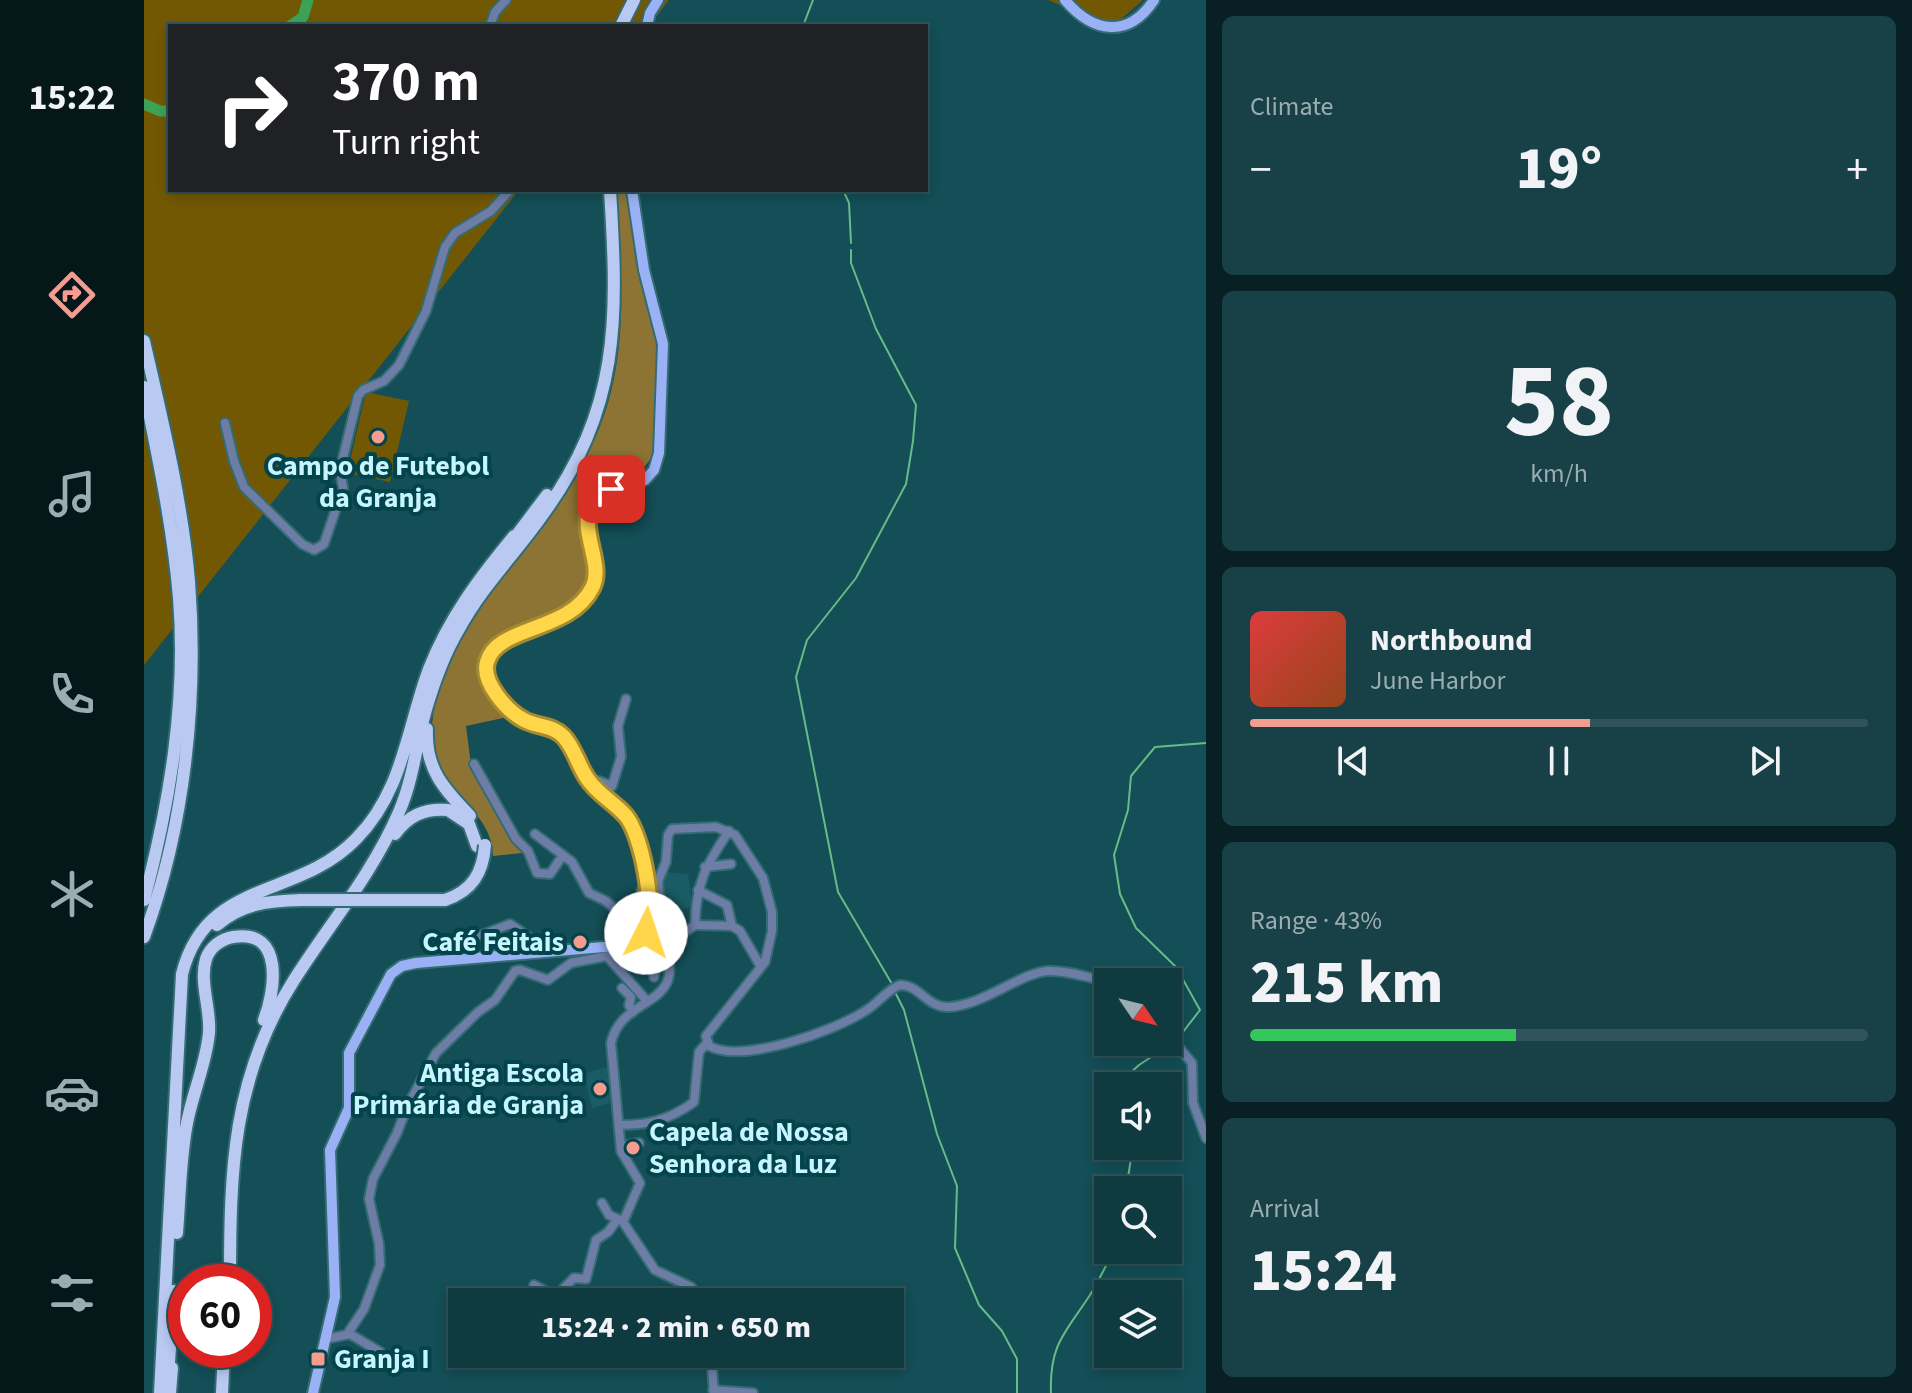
<!DOCTYPE html>
<meta charset="utf-8">
<style>
:root{--surface:#0f3a40;--page:#184147;--text:#f1f3f6;--muted:#9badb1;--line:#2f5459;--accent:#f59c90}
body{margin:0;font-family:"Source Sans 3",sans-serif;background:var(--page);color:var(--text);height:100vh;display:flex;flex-direction:column;font-size:30px;white-space:nowrap}
*{box-sizing:border-box;margin:0}
p{font-size:26px;color:var(--muted)}
.icon{flex:none;width:44px;height:44px;fill:none;stroke:currentColor;stroke-width:2;stroke-linecap:round;stroke-linejoin:round}
.map{position:relative;flex:1;overflow:hidden}
.panel{display:flex;flex-direction:column;gap:16px;padding:16px;background:#082023;width:706px}
.panel>*{flex:none}
.banner{position:absolute;left:24px;top:24px;width:760px;height:168px;border-radius:0px;box-shadow:0 4px 12px #0003,0 0 0 2px var(--line);background:#202124;color:#fff;overflow:hidden}
.needle{width:52px;rotate:125deg}
.fabs{position:absolute;left:950px;top:968px;display:grid;gap:16px}
.fabs a{display:grid;place-items:center;width:88px;height:88px;border-radius:0px;background:var(--surface);box-shadow:0 4px 12px #0003,0 0 0 2px var(--line);font-size:40px}
.speed{position:absolute;left:24px;top:1264px;display:flex;gap:16px;font-size:40px;font-weight:700;text-align:center}
.speed>*{display:grid;place-content:center;width:104px;height:104px;border-radius:50%;background:var(--surface);box-shadow:0 4px 12px #0003,0 0 0 2px var(--line);line-height:1}
.speed .limit{border:12px solid #d22;background:#fff;color:#111}
.pin{position:absolute;display:grid;place-items:center;width:68px;height:68px;color:#fff;margin:-34px;border-radius:16px;box-shadow:0 4px 12px #0006}
.me{position:absolute;width:88px;margin:-44px;rotate:4deg;stroke-linejoin:round;filter:drop-shadow(0 0 6px #0008)}
.turn{display:flex;align-items:center;gap:28px;height:168px;padding:0 32px;font-size:36px}
.turn .icon{width:104px;height:104px;stroke-width:2.5}
.turn b{display:block;font-size:56px;line-height:68px}
.big{font-size:60px;font-weight:800;line-height:1.1}
.panel .widget{flex:1;display:flex;flex-direction:column;justify-content:center;gap:12px;min-width:0;padding:0 28px;border-radius:12px;background:var(--page)}
.panel .dial{align-items:center;gap:0}
.dial b{font-size:104px;line-height:1}
.song{display:flex;align-items:center;gap:24px}
.cover{width:96px;height:96px;border-radius:12px;background:linear-gradient(135deg,hsl(0 70% 55%),hsl(20 70% 35%))}
.played{height:8px;border-radius:4px;background:linear-gradient(90deg,var(--accent) 55%,var(--line) 55%)}
.keys{display:flex;justify-content:space-around;direction:ltr}
.heat{display:flex;justify-content:space-between;align-items:center;font-size:44px;direction:ltr}
.charge{height:12px;border-radius:6px;background:linear-gradient(90deg,#34c759 43%,var(--line) 0)}
.trip{position:absolute;left:304px;top:1288px;width:456px;height:80px;border-radius:0px;background:var(--surface);box-shadow:0 4px 12px #0003,0 0 0 2px var(--line);font-weight:800;line-height:80px;text-align:center}
main{display:flex;flex:1;min-height:0}
.tabs{display:flex;flex-direction:column;width:144px;justify-content:space-around;align-items:center;background:#06171a;color:var(--muted)}
.tabs .icon{width:56px;height:56px}
.tabs .current{color:var(--accent)}
.tabs b{font-size:36px;color:var(--text)}
.map>svg:first-child{display:block}
</style>
<main>
<nav class="tabs">
<b>15:22</b>
<svg class="icon current" aria-label="directions" viewBox="0 0 24 24"><path d="M12 3l9 9-9 9-9-9zM9 14v-3h6M13 9l2 2-2 2"/></svg>
<svg class="icon" aria-label="music" viewBox="0 0 24 24"><path d="M9 18V5l10-2v13"/><circle cx="6" cy="18" r="3"/><circle cx="16" cy="16" r="3"/></svg>
<svg class="icon" aria-label="phone" viewBox="0 0 24 24"><path d="M5 4h4l2 5-3 2q2 4 5 5l2-3 5 2v4C11 20 4 13 5 4z"/></svg>
<svg class="icon" aria-label="climate" viewBox="0 0 24 24"><path d="M12 3v18M4 7l16 10M4 17L20 7"/></svg>
<svg class="icon" aria-label="car" viewBox="0 0 24 24"><path d="M5 17H2v-5l4-1 3-4h7l3 4 3 1v5h-3M9 17h6M6 11h13"/><circle cx="7" cy="17" r="2"/><circle cx="17" cy="17" r="2"/></svg>
<svg class="icon" aria-label="filters" viewBox="0 0 24 24"><path d="M4 7h16M4 17h16"/><circle cx="9" cy="7" r="2"/><circle cx="15" cy="17" r="2"/></svg>
</nav>
<div class="map">
<svg width="1062" height="1393" viewBox="0 0 1062 1393">
<rect width="100%" height="100%" fill="#144e56"/>
<path fill="#195c65" d="M521,872l23,2 5,32 -20,7 -2,-4 -10,2 -1,-28z
M462,1067l4,4 5,31 -23,6 -8,-34z"/>
<path fill="#725803" d="M0,0h525l-20,26h-479v164h349l-375,475z
M904,0h95l-31,27z
M222,392l43,9 -19,81 -43,-9z"/>
<path fill="#8d7434" d="M472,190h11l12,88 19,64 -4,112 -11,15 -43,20 -13,14 -7,32 9,46c-5,10 -13,24 -23,29 -24,14 -106,30 -82,73 7,12 19,23 28,33l-46,10 5,39 51,88 -29,3c-2,-58 -69,-58 -61,-132 12,-111 113,-181 159,-277 40,-81 31,-169 25,-257z"/>
<g fill="none" stroke-linecap="round" stroke-linejoin="round">
<path stroke="#65bc88" stroke-width="2" d="M659,26l10,-26
M699,190l6,13 2,40
M707,250v13l25,66 40,76 -3,36 -7,43 -50,94 -49,62 -11,37 42,215 54,92
M751,992l9,18 33,124 20,52 -2,62 24,57 23,26 15,28v34
M1032,1041l24,-31 -24,-43 -40,-39 -16,-34 -6,-39 14,-45 3,-34 24,-29 51,-4
M976,1086l-1,-3 20,-18 32,-21
M982,1190l7,-44
M907,1393c-2,-49 15,-61 39,-98 9,-14 16,-30 24,-45"/>
<path stroke="#3ca356" stroke-width="11" d="M146,26l13,-9 5,-17
M0,104l16,7h10"/>
<defs>
<path id="minor" d="M346,26l5,-14 11,-12
M81,423l9,38 10,26 58,57 12,6 10,-6 19,-56 -3,-18 18,-74 5,-6 21,-9 15,-16 27,-54 19,-64 10,-14 36,-22 19,-21
M330,764l42,75 12,12 9,22 13,1 13,-19
M457,794l-2,-13 13,5 9,-29 -3,-31 8,-27
M391,834l37,28 17,31 17,8 17,15 10,2 6,-5 2,-22 5,-9
M561,867l26,-3
M554,890l29,15 5,21
M511,912c6,9 4,20 8,30 28,67 -41,51 -52,101l10,108 19,32 -17,39 32,48 36,17 11,15
M513,914l3,-13 -2,-20 8,-19 2,-27 4,-6 44,-2 19,8 28,43 9,34v19l-7,31 -59,74 3,10c34,18 125,-15 156,-35 13,-7 21,-21 35,-26 20,0 27,23 49,22 35,-2 71,-34 99,-36 19,-1 42,7 61,11
M551,925c1,-42 11,-60 34,-94
M502,933l10,30 -2,14
M335,936l31,-12 40,28
M522,946l29,-21 37,1 8,5 21,36
M463,956l40,45
M478,988l9,9 -2,8 4,7
M1024,1034l24,29 1,40 13,35
M475,1125c30,0 50,-5 75,-23l5,-50 8,-9
M477,1146l18,-3
M458,1203l7,12 13,6
M390,1285l19,10 8,-4 13,-13 12,1 10,-39 12,-8 9,-12
M204,1333l16,-24 16,-44 -1,-21 -10,-45 4,-20 24,-46 10,-26 29,-54 42,-41 17,-12 20,-29 5,-1 28,10 23,-17 36,-7
M182,1339l24,-5 30,18
M567,1354l3,39
M569,1390l40,3"/>
<path id="major" d="M921,0c28,33 63,39 89,0
M503,26l3,-13 8,-13
M169,1393l22,-96 -5,-147 19,-42v-55l42,-79 11,-8 14,-3 211,-18c20,-5 25,-23 23,-42 -3,-22 -10,-72 -24,-87 -12,-14 -29,-22 -40,-38 -8,-13 -12,-31 -23,-42 -10,-10 -26,-10 -39,-16 -15,-8 -39,-34 -38,-52 3,-42 81,-34 106,-80 15,-29 -27,-70 13,-96 12,-7 27,-6 40,-12l9,-10 5,-17 4,-109 -19,-74 -12,-80"/>
<path id="highway" d="M477,26l13,-26
M0,341c18,78 38,160 45,240 9,118 -4,245 -45,356
M0,387c14,70 29,140 35,211 8,102 -9,204 -35,302
M366,544l37,-49
M283,729c-2,40 17,60 43,87
M251,834c13,-18 29,-26 53,-24l21,14 8,22
M73,925c25,-22 52,-24 84,-25
M33,1233c3,-37 3,-74 10,-110 6,-31 19,-59 22,-90 2,-24 -10,-51 -3,-74 4,-12 15,-20 27,-22 52,-9 42,55 31,83
M86,1282c0,-111 2,-205 64,-302 35,-55 79,-107 105,-168 14,-32 17,-66 26,-99 8,-28 19,-59 34,-84 22,-41 55,-74 82,-112 80,-109 77,-198 69,-327
M24,1376l6,-85
M16,1393l22,-419c24,-96 115,-74 174,-135 47,-47 51,-111 73,-170 20,-51 51,-92 85,-133
M26,1393l2,-25
M78,1393l2,-43"/>
</defs>
<use href="#minor" stroke="#346c74" stroke-width="12"/>
<use href="#major" stroke="#346c74" stroke-width="14"/>
<use href="#highway" stroke="#346c74" stroke-width="16"/>
<use href="#minor" stroke="#6e7da6" stroke-width="8"/>
<use href="#major" stroke="#9ab2f5" stroke-width="10"/>
<use href="#highway" stroke="#bac9f1" stroke-width="12"/>
<defs>
<path id="highway-bridge" d="M157,900h144c27,-9 38,-27 40,-55"/>
</defs>
<use href="#highway-bridge" stroke="#346c74" stroke-width="16" stroke-linecap="butt"/>
<use href="#highway-bridge" stroke="#bac9f1" stroke-width="12"/>
</g>
<g fill="none" stroke-linecap="round" stroke-linejoin="round">
<defs>
<path id="route" d="M467,489c-49,24 -3,69 -19,99 -23,45 -95,37 -105,74 -6,20 20,49 37,58 13,7 28,5 39,16 11,11 15,29 24,42 10,16 27,24 39,38 16,19 30,94 20,117"/>
</defs>
<use href="#route" stroke="#a68a30" stroke-width="20"/>
<use href="#route" stroke="#ffd54a" stroke-width="14"/>
</g>
<g fill="#f59c90" stroke="#03434b" stroke-width="3">
<circle cx="234" cy="437" r="8"/>
<circle cx="436" cy="942" r="8"/>
<circle cx="456" cy="1089" r="8"/>
<circle cx="489" cy="1148" r="8"/>
<rect x="166" y="1351" width="16" height="16" rx="4"/>
</g>
<g text-anchor="middle" dominant-baseline="central" stroke-width="8" stroke-linejoin="round" paint-order="stroke">
<g font-size="28" font-weight="bold" fill="#c6f5fd" stroke="#03434b" text-anchor="end">
<text x="234" y="466" text-anchor="middle">Campo de Futebol<tspan x="234" dy="32">da Granja</tspan></text>
<text x="420" y="942">Café Feitais</text>
<text x="440" y="1073">Antiga Escola<tspan x="440" dy="32">Primária de Granja</tspan></text>
<text x="505" y="1132" text-anchor="start">Capela de Nossa<tspan x="505" dy="32">Senhora da Luz</tspan></text>
<text x="190" y="1359" text-anchor="start">Granja I</text>
</g>
</g>
</svg>
<div class="fabs">
<a><svg class="needle" viewBox="-14 -14 28 28"><path d="M0-13l5 13h-10z" fill="#e53935"/><path d="M0 13l5-13h-10z" fill="#9badb1"/></svg></a>
<a><svg class="icon" aria-label="sound" viewBox="0 0 24 24"><path d="M4 9h4l5-4v14l-5-4H4zM17 9q2 3 0 6"/></svg></a>
<a><svg class="icon" aria-label="search" viewBox="0 0 24 24"><circle cx="10" cy="10" r="6"/><path d="M15 15l6 6"/></svg></a>
<a><svg class="icon" aria-label="layers" viewBox="0 0 24 24"><path d="M12 4l9 5-9 5-9-5zM3 14l9 5 9-5"/></svg></a>
</div>
<div class="speed"><div class="limit">60</div></div>
<div class="pin" style="left:467px;top:489px;background:#d93025"><svg class="icon" aria-label="arrive" viewBox="0 0 24 24"><path d="M6 21V4h12l-3 4 3 4H6"/></svg></div>
<svg class="me" style="left:502px;top:933px" viewBox="-20 -20 40 40"><circle r="19" fill="#fff"/><path d="M0-13L10 11 0 6-10 11z" fill="#ffd54a"/></svg>
<div class="trip">15:24 · 2 min · 650 m</div>
<div class="banner">
<div class="turn"><svg class="icon" aria-label="right" viewBox="0 0 24 24"><path d="M7 20v-9h11M14 6l5 5-5 5"/></svg><div><b>370 m</b>Turn right</div></div>
</div>
</div>
<section class="panel">
<div class="widget"><p>Climate</p>
<div class="heat"><a>−</a><b class="big">19°</b><a>+</a></div>
</div>
<div class="widget dial"><b>58</b><p>km/h</p></div>
<div class="widget">
<div class="song"><i class="cover"></i><div><b>Northbound</b><p>June Harbor</p></div></div>
<div class="played"></div>
<div class="keys"><svg class="icon" aria-label="previous" viewBox="0 0 24 24"><path d="M18 5L8 12l10 7zM5 5v14"/></svg><svg class="icon" aria-label="pause" viewBox="0 0 24 24"><path d="M8 5v14M16 5v14"/></svg><svg class="icon" aria-label="next" viewBox="0 0 24 24"><path d="M6 5l10 7-10 7zM19 5v14"/></svg></div>
</div>
<div class="widget"><p>Range · 43%</p><b class="big">215 km</b><div class="charge"></div></div>
<div class="widget"><p>Arrival</p><b class="big">15:24</b></div>
</section>
</main>
